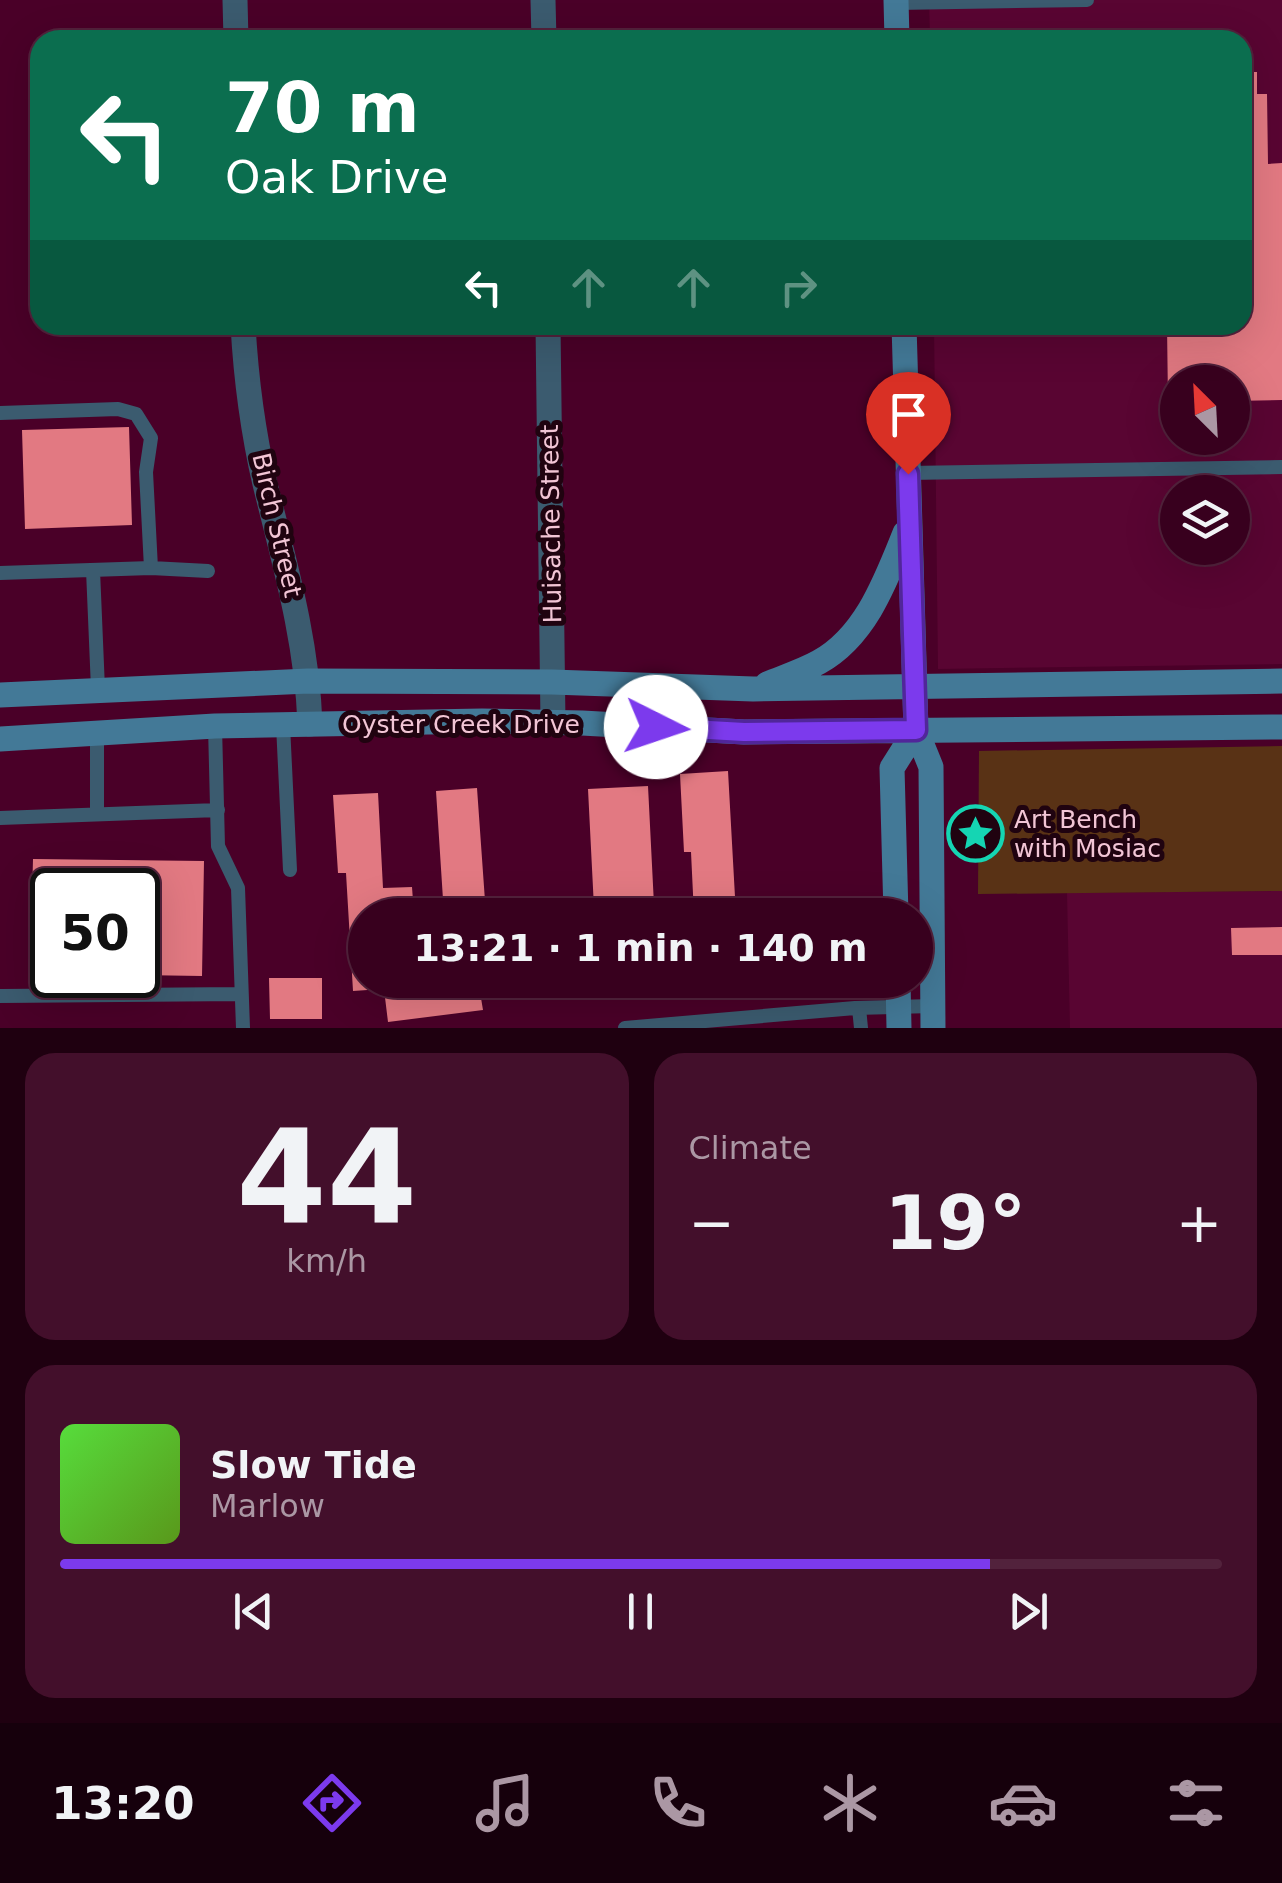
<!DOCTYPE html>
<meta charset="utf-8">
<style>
:root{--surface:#38001e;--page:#430f2b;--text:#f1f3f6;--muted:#ab97a4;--line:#52223c;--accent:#7c3aed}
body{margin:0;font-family:"DejaVu Sans",sans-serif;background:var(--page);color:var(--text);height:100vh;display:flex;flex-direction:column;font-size:38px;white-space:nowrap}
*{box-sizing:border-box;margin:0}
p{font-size:32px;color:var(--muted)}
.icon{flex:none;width:55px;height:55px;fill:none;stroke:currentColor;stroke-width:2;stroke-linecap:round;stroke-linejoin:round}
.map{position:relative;height:1028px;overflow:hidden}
.sheet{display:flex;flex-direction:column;gap:25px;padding:25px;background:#1f0010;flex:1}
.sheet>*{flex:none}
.hud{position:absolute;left:30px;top:30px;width:1222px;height:305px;border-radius:30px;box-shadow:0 10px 40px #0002,0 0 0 2px var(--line);background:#0b6e4f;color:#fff;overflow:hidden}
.needle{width:65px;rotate:336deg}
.tools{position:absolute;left:1160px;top:365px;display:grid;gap:20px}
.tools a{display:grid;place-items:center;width:90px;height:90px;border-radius:50%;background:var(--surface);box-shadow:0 10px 40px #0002,0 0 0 2px var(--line);font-size:50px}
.speed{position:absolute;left:30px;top:868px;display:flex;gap:20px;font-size:50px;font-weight:700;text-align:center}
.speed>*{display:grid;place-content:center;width:130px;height:130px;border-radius:50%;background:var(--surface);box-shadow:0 10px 40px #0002,0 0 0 2px var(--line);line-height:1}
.speed .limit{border:5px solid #111;border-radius:15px;background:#fff;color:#111}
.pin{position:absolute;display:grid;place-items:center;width:85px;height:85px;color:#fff;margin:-102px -42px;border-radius:50% 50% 50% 0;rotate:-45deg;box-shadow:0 0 10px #0007}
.pin .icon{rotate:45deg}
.me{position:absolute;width:110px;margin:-55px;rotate:94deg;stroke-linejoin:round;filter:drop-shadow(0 0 8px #0008)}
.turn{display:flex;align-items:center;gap:35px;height:210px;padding:0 30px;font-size:45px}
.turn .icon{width:130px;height:130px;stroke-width:2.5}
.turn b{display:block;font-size:70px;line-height:85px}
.lanes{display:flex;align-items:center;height:95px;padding:0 30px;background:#0003;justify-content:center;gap:50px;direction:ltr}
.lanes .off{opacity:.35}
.big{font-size:75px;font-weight:700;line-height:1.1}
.sheet .widget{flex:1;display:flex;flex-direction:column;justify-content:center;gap:15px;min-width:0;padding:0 35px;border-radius:30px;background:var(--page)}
.sheet .dial{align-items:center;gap:0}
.dial b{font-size:130px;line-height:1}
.song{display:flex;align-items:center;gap:30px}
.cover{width:120px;height:120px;border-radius:15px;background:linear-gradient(135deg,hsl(110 70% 55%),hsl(90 70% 35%))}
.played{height:10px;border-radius:5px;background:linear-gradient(90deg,var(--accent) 80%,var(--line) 80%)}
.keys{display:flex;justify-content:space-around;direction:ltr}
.heat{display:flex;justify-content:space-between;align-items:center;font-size:55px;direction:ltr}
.sheet .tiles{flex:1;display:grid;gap:25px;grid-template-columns:1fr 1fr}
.widget:last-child{grid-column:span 2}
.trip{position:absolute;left:348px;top:898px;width:585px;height:100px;border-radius:50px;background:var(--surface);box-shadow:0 10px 40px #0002,0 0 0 2px var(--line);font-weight:700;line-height:100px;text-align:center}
.dock{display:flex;height:160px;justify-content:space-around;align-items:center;background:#16000c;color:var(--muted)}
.dock .icon{width:70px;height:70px}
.dock .current{color:var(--accent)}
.dock b{font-size:45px;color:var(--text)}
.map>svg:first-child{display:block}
</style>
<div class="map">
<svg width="1282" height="1028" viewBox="0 0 1282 1028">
<rect width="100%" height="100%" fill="#4a0028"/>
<path fill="#590532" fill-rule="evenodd" d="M929,0h353v664l-344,5 -4,-344h308v-285h-312zM1178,382h54v56h-54zM1178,492h54v56h-54z
M1282,891v137h-212l-3,-135z"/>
<path fill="#593215" d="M1282,746v145l-304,3 1,-143z"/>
<path fill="#e27982" d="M1242,72h15v22h10l1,70 14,-1v237l-50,1v-19h-54v20h-10l-1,-77h75z
M1025,325h102v10l-102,2z
M129,427l3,98 -107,4 -3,-99z
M728,771l8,144h-42l-3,-63h-7l-4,-78z
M648,786l6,119 -60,3 -6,-119z
M477,788l9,127h-42l-8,-124z
M378,793l5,95 29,-1 2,28h-49v65h16l1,9 -29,2 -7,-118h-8l-5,-78z
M33,859l171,2 -2,115 -64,-1v-85h-86v83h-22z
M1282,927v28h-50l-1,-27z
M269,978h53v41h-52z
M442,980l1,11 36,-5 4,24 -95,12 -5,-41z"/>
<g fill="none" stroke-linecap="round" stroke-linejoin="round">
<path stroke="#3b5b6f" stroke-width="14" d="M896,3l191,-3
M0,413l118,-4 18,5 15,24 -5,34 5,96
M908,473l374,-6
M93,570l5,119
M0,573l151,-5 57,3
M283,725l7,145
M215,726l3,120 20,42 5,140
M97,731v83
M0,818l218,-8
M0,996l241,-2
M859,1008l2,20
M625,1028l230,-20 78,-2"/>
<path stroke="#3b5b6f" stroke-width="25" d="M235,0l1,40
M543,0l1,40
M243,325c3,54 10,107 22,159 20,81 42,157 45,240
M548,325l5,398"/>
<path stroke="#437997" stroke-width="25" d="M896,0l1,40
M904,325l12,405 15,37 2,261
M767,684c17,-7 36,-13 52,-22 47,-26 67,-82 86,-129
M0,695l308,-14 244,1 201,7 529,-8
M0,739l215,-13 267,-5 100,2 162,9 538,-5
M896,915l-4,-147 24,-38
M898,980l1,48"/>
</g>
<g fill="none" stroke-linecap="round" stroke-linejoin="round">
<defs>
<path id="route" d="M656,727l88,5 172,-2 -8,-256"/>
</defs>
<use href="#route" stroke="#51269a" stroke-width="25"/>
<use href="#route" stroke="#7c3aed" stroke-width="18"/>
</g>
<defs>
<symbol id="sight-ring" viewBox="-11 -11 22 22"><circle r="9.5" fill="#200310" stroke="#15d5b3" stroke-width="1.5"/><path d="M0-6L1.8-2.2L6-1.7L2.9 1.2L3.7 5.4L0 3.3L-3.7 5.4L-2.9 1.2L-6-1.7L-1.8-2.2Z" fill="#15d5b3"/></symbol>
</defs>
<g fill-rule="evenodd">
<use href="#sight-ring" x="944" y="802" width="63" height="63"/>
</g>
<g text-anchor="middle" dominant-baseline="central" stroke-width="10" stroke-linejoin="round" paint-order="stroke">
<g font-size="25" fill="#f2c5d5" stroke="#200310">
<text transform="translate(551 524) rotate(-91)">Huisache Street</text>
<text transform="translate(277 525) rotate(77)">Birch Street</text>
<text x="461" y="724">Oyster Creek Drive</text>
</g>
<g font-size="25" fill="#f2c5d5" stroke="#200310" text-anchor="start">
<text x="1014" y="819">Art Bench<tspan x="1014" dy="29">with Mosiac</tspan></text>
</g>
</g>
</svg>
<div class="tools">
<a><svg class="needle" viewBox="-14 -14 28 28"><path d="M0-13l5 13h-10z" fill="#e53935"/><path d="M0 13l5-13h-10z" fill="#ab97a4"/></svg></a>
<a><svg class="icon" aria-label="layers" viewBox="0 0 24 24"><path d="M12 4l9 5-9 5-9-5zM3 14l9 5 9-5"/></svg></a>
</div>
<div class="speed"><div class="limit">50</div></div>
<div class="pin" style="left:908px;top:474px;background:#d93025"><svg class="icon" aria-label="arrive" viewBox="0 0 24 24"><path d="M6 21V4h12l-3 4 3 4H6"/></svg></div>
<svg class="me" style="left:656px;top:727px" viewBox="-20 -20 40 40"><circle r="19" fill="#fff"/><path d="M0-13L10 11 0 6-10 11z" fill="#7c3aed"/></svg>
<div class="trip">13:21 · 1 min · 140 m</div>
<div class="hud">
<div class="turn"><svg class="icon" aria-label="left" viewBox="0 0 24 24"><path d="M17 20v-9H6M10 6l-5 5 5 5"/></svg><div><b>70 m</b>Oak Drive</div></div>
<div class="lanes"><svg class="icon" aria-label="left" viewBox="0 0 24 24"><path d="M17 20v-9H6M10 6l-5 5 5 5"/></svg><svg class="icon off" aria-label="ahead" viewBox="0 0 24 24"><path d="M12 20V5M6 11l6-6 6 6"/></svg><svg class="icon off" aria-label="ahead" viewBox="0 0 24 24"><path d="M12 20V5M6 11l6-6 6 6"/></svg><svg class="icon off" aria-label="right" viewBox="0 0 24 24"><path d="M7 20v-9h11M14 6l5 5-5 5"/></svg></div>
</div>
</div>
<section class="sheet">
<div class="tiles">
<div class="widget dial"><b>44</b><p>km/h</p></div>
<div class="widget"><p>Climate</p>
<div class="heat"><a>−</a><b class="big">19°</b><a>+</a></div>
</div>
<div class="widget">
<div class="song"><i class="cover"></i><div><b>Slow Tide</b><p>Marlow</p></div></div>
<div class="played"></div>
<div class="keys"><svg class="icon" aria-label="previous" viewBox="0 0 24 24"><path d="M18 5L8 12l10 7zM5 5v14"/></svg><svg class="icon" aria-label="pause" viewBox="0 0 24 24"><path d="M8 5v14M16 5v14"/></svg><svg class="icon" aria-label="next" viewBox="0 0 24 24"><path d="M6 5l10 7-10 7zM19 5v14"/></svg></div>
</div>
</div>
</section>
<nav class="dock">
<b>13:20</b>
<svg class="icon current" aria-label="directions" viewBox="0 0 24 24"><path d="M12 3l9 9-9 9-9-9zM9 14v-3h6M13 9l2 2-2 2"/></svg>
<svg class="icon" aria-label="music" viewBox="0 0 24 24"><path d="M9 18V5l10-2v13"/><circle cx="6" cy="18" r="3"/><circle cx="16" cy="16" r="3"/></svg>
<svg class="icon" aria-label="phone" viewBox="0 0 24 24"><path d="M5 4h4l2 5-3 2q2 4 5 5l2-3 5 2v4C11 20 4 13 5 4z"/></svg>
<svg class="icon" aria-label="climate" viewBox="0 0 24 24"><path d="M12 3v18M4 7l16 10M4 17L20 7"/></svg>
<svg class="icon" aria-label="car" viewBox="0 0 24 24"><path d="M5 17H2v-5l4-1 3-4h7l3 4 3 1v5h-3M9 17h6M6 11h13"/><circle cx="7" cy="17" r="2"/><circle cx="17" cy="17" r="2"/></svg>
<svg class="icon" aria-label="filters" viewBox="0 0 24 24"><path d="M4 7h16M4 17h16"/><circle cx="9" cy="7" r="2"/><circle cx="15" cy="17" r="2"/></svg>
</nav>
